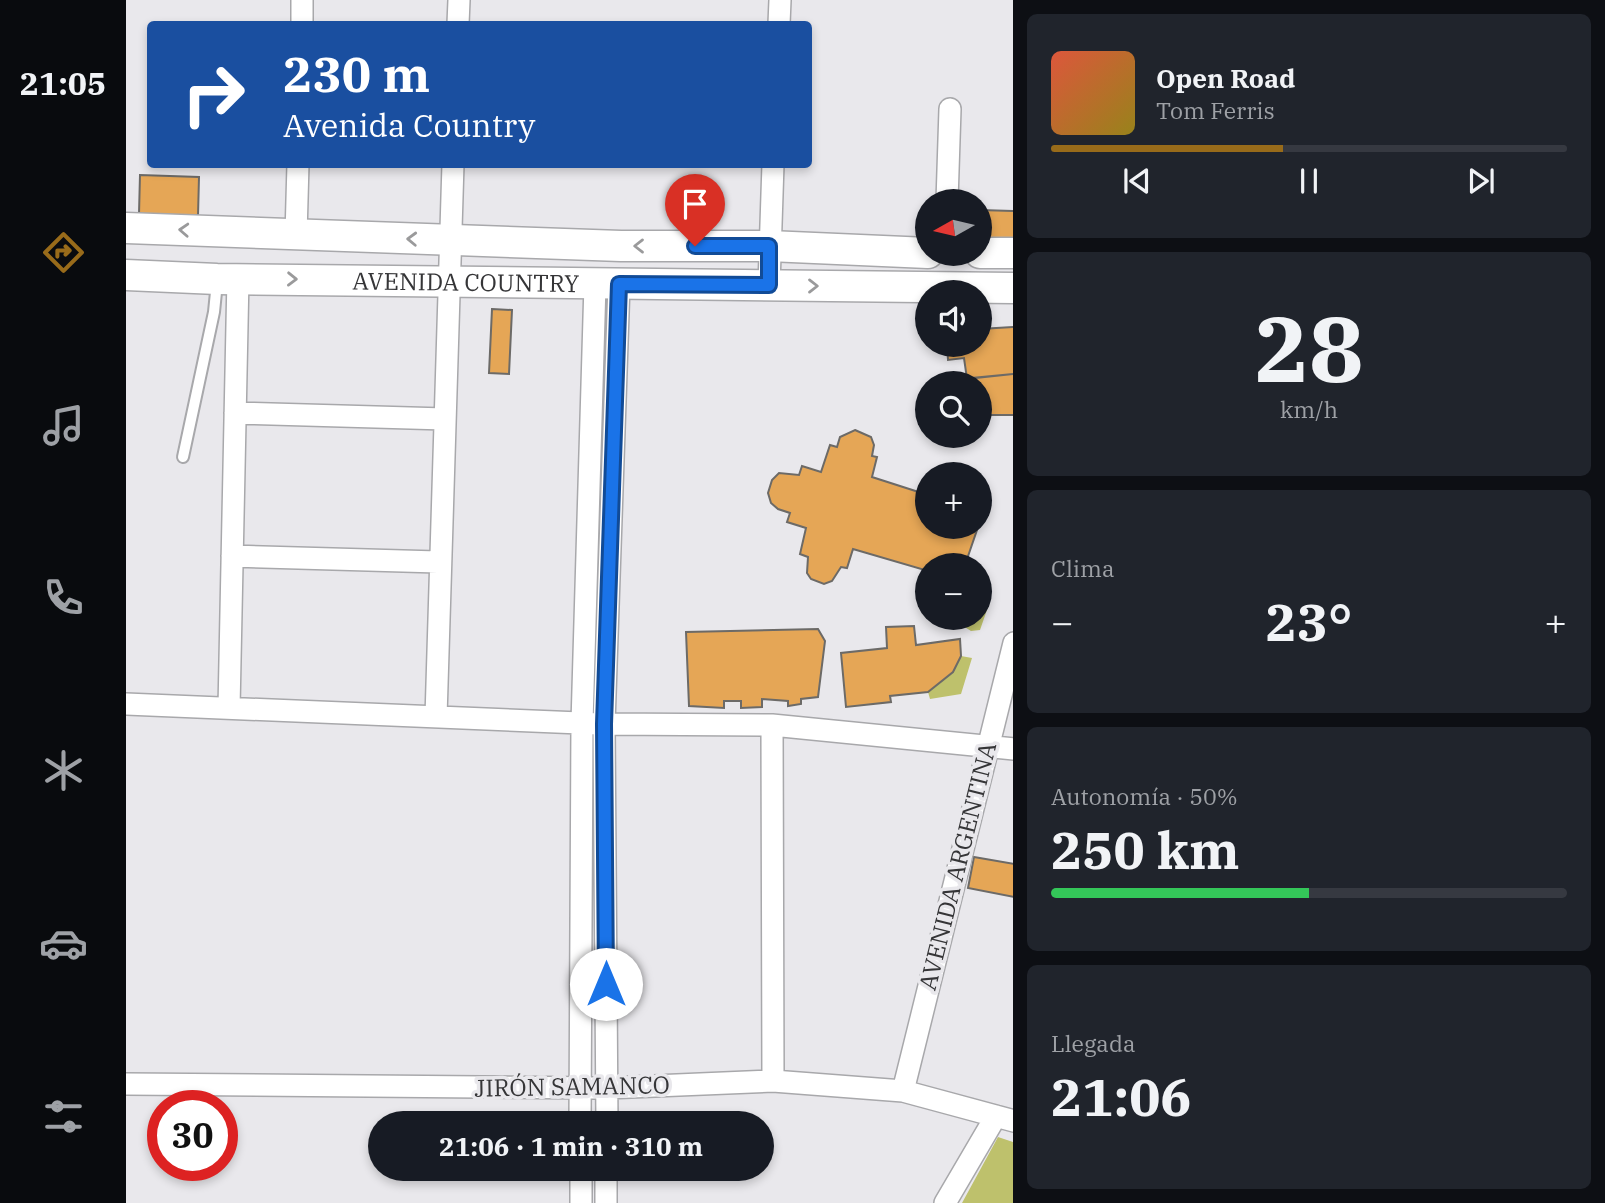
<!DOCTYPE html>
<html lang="es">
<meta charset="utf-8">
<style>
:root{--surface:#171b24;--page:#20242c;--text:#f1f3f6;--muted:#9ea1a6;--line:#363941;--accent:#986b1a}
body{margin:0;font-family:"IBM Plex Serif",serif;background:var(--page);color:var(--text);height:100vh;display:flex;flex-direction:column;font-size:26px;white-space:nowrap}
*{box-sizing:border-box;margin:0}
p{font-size:23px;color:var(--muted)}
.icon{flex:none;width:38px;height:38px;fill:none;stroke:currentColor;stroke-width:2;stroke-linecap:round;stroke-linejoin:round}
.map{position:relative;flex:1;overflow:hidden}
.side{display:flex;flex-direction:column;gap:14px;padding:14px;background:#0d0f14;width:592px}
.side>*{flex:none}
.guide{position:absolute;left:21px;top:21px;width:665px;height:147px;border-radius:7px;box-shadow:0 4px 10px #0003;background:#1a4fa0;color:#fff;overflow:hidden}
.needle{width:46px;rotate:262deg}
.buttons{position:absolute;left:789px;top:189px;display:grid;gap:14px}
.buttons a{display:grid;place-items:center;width:77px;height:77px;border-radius:50%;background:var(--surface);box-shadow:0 4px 10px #0003;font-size:35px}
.speed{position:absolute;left:21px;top:1090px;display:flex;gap:14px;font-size:35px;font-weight:700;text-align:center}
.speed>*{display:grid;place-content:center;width:91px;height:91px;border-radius:50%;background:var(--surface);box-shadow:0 4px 10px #0003;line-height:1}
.speed .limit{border:10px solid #d22;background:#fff;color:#111}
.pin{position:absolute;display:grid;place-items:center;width:60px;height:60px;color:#fff;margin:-72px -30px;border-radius:50% 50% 50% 0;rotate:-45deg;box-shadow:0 0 7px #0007}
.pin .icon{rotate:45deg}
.me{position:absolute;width:77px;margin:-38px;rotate:0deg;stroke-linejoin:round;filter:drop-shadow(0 0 5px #0008)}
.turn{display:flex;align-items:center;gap:24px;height:147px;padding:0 21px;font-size:32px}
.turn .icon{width:91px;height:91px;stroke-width:2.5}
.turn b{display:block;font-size:49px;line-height:60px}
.big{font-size:52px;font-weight:700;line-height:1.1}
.side .widget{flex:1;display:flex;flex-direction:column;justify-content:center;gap:10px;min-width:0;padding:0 24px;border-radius:10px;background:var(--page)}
.side .dial{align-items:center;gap:0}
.dial b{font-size:91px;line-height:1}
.song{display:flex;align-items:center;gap:21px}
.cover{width:84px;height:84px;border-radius:10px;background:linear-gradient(135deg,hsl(10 70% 55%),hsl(50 70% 35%))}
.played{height:7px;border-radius:4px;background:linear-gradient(90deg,var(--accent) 45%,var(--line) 45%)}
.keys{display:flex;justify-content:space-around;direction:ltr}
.heat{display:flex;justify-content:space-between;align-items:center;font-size:38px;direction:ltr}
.charge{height:10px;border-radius:5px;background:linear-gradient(90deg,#34c759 50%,var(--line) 0)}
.trip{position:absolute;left:242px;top:1111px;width:406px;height:70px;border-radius:35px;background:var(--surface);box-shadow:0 4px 10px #0003;font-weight:700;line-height:70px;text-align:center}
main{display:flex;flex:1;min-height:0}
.menu{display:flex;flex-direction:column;width:126px;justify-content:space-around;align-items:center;background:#090b0e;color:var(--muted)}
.menu .icon{width:49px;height:49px}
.menu .current{color:var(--accent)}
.menu b{font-size:32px;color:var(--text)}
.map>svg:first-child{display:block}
</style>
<main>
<nav class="menu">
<b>21:05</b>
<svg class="icon current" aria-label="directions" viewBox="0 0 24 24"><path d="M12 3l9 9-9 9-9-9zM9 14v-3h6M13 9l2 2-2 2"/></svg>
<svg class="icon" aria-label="music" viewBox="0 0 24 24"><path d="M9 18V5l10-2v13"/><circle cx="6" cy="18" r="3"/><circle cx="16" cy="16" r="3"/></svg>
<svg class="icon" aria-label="phone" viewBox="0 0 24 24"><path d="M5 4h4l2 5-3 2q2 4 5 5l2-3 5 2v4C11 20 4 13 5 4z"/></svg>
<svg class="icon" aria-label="climate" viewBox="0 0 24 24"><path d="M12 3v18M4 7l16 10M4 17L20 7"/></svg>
<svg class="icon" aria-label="car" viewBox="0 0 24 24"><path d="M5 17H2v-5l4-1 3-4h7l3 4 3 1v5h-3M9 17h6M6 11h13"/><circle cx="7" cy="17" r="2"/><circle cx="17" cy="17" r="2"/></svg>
<svg class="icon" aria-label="filters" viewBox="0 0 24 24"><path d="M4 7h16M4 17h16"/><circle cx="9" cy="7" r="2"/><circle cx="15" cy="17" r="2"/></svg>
</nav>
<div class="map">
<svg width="888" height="1203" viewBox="0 0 888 1203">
<rect width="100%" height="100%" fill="#e9e8ec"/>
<path fill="#bec16c" d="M854,601l9,3 -9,26 -9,1 -19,-12 -18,2 -1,-3h47z
M835,656l11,2 -11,36 -31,5 -2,-7 25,-20z
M872,1137l15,5v61h-51z"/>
<path fill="#e5a656" stroke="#6c6a67" stroke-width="2" d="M14,175l59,2 -1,39 -59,-2z
M854,210l34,1v28l-34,5z
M366,309l20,1 -3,64 -20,-1z
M888,327v47l-47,5 -3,-21 -16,2 -1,-15h33v-16z
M888,374v41h-34v-32h-17l-1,-4z
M729,430l16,7 3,8 -2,11 5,1 -5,20 56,18v32h50l-13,38h-37v6l-75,-22 -6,19 -6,-1 -9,14 -8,3 -13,-5 -4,-6 1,-16 -8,-3 6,-26 -19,-6 3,-9 -12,-4 -7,-6 -3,-10 4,-13 7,-7 20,2 3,-9 19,6 9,-27 7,2 3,-10z
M788,626l2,19 44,-6 1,17 -8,16 -25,20 -38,4 1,6 -45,5 -5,-54 46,-5 -1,-21z
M692,629l7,12 -7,56 -17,2v5l-13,2v-5l-26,-2v8l-21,1v-7h-17v7l-35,-2 -3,-74z
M848,857l40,7v33l-46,-9z"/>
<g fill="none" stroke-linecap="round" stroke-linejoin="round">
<defs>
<path id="service" d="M57,457l31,-145 3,-30"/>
<path id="minor" d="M176,24v-24
M332,24l1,-24
M653,24l1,-24
M821,201l3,-92
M170,235l2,-71
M643,285l4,-121
M109,413l210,6
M106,556l206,6
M0,704l478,20 168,1 242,24
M103,708l9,-431
M310,717l17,-553
M646,725l1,356
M0,1084l481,4 166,-7 130,10 111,30
M777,1091l111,-448
M454,1124l2,-401 13,-439
M481,1124l-3,-400 15,-440
M455,1169v34
M480,1203v-34
M819,1203l51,-87"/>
<g id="secondary">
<path d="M0,228l495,18h148l159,7"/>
<path d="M854,253h34"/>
<path id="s1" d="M0,275l91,4 797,9"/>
</g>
</defs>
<use href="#service" stroke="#a8a8ab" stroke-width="14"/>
<use href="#minor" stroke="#a8a8ab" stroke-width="24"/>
<use href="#secondary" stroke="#a8a8ab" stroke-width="33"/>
<use href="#service" stroke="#fff" stroke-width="10"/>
<use href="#minor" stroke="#fff" stroke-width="21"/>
<use href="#secondary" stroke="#fff" stroke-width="30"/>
</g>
<defs><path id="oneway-chevron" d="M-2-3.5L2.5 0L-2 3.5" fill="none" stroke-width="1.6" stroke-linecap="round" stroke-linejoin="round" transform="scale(1.75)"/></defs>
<g stroke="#9a9a9b">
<use href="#oneway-chevron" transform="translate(58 230) rotate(-177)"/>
<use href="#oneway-chevron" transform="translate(286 239) rotate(-178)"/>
<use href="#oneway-chevron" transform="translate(513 246) rotate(180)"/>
<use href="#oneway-chevron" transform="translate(166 279) rotate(1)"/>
<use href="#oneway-chevron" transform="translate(687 286)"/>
</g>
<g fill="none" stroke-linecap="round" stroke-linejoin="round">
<defs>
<path id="route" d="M480,984l-2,-260 15,-440 150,1v-39h-74"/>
</defs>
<use href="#route" stroke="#114b97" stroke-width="18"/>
<use href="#route" stroke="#1a73e8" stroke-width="12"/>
</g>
<g text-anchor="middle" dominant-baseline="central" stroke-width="7" stroke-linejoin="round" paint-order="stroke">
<g font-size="24" fill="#353537" stroke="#e9e8ec">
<text stroke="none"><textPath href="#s1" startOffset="340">AVENIDA COUNTRY</textPath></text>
<text transform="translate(831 866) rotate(-76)">AVENIDA ARGENTINA</text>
<text transform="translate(446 1086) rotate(-1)">JIRÓN SAMANCO</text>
</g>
</g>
</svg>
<div class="buttons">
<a><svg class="needle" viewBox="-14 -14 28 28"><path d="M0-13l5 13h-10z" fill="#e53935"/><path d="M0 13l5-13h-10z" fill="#9ea1a6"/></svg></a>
<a><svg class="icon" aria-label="sound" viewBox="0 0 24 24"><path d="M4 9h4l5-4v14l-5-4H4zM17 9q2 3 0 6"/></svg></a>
<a><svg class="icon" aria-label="search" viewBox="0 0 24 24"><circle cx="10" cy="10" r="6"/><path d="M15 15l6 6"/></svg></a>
<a>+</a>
<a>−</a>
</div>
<div class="speed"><div class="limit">30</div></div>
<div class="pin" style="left:569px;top:246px;background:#d93025"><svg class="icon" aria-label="arrive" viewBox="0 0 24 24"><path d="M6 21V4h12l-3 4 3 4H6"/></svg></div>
<svg class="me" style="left:480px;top:984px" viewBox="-20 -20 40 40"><circle r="19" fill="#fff"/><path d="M0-13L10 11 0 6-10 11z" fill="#1a73e8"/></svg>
<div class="trip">21:06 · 1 min · 310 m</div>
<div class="guide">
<div class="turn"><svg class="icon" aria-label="right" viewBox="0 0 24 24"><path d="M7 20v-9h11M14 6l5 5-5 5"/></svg><div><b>230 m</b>Avenida Country</div></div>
</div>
</div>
<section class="side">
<div class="widget">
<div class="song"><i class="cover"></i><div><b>Open Road</b><p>Tom Ferris</p></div></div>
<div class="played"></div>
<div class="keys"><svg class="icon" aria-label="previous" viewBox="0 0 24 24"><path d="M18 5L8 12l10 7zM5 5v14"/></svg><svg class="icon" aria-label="pause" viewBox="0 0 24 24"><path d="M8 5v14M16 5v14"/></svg><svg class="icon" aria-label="next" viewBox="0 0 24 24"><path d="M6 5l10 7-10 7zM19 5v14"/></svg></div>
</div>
<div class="widget dial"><b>28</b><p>km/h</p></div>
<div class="widget"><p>Clima</p>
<div class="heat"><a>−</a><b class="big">23°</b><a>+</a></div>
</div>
<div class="widget"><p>Autonomía · 50%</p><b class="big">250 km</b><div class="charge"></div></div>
<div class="widget"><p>Llegada</p><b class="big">21:06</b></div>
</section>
</main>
